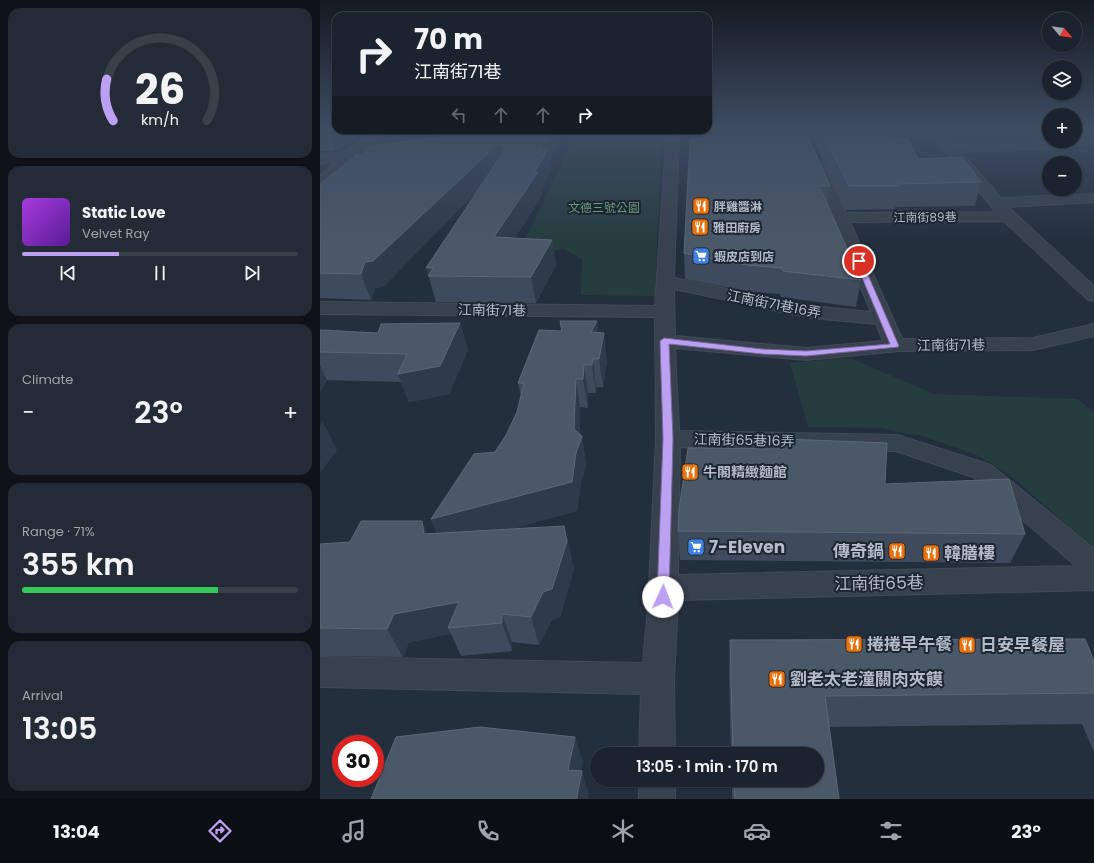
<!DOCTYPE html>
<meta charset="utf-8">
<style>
:root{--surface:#1b232e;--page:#242b36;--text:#f1f3f6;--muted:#a0a4aa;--line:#39404a;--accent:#bca0f2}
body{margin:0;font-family:Poppins,"Noto Sans TC",sans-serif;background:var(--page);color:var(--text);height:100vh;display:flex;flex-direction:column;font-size:15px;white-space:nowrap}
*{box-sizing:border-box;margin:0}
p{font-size:13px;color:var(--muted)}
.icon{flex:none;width:22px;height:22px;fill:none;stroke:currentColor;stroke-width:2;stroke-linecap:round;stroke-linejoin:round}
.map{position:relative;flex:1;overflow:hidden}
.drawer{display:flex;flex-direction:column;gap:8px;padding:8px;background:#0f1319;width:320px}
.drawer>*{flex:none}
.guide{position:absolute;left:12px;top:12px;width:380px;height:122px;border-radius:12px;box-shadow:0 1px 3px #0004,0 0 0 1px var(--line);background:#1b232e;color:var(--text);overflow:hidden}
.needle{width:26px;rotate:118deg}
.controls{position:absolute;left:722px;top:12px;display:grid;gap:8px}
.controls a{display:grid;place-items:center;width:40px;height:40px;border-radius:50%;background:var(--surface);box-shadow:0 1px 3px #0004,0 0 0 1px var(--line);font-size:20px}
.speed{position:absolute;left:12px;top:735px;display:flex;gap:8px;font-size:20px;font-weight:700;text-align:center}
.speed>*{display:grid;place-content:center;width:52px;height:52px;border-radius:50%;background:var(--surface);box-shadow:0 1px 3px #0004,0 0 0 1px var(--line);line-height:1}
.speed .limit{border:6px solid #d22;background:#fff;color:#111}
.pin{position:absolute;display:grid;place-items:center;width:34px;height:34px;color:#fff;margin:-17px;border:2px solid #fff;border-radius:50%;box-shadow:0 1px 4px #0007}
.me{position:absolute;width:44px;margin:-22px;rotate:2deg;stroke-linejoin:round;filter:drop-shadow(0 0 3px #0008)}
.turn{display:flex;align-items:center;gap:14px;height:84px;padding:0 16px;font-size:18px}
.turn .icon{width:52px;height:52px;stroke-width:2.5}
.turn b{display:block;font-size:28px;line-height:34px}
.lanes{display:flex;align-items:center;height:38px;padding:0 16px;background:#0003;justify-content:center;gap:20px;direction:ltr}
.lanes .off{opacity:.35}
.big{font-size:30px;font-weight:600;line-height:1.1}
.drawer .card{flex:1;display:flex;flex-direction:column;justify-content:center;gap:6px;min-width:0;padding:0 14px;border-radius:12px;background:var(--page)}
.drawer .dial{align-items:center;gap:0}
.dial svg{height:104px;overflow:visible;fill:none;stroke:var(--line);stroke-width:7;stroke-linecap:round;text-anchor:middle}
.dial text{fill:var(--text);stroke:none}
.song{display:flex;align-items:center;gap:12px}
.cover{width:48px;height:48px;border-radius:6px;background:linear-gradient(135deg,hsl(280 70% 55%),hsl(270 70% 35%))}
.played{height:4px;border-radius:2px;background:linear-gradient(90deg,var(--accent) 35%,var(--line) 35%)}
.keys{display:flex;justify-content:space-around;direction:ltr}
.heat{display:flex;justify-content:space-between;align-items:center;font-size:22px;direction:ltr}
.charge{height:6px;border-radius:3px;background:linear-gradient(90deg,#34c759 71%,var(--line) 0)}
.trip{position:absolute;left:270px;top:747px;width:234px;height:40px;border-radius:20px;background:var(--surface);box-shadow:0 1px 3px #0004,0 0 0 1px var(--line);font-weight:600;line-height:40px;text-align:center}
.tab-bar{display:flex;height:64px;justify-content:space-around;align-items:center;background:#0b0e12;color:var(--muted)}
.tab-bar .icon{width:28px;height:28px}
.tab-bar .current{color:var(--accent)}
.tab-bar b{font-size:18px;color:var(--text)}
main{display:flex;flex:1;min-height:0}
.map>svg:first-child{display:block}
</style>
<main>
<section class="drawer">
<div class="card dial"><svg viewBox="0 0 100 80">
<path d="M14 69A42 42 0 1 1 86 69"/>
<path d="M14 69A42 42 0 0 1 9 37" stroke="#bca0f2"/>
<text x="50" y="56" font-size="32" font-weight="700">26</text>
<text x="50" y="72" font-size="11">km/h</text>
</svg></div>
<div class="card">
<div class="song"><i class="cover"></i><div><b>Static Love</b><p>Velvet Ray</p></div></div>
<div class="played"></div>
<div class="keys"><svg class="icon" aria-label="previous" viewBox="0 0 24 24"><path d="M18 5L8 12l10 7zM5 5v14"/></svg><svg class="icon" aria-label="pause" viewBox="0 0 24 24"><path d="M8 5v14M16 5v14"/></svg><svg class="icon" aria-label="next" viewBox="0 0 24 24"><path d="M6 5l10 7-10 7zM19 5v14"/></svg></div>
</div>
<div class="card"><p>Climate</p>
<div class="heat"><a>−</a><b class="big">23°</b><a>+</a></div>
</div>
<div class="card"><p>Range · 71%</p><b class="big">355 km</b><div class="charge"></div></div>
<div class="card"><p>Arrival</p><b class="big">13:05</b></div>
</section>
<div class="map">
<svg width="774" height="799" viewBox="0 0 774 799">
<rect width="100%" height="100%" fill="#242f3e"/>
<path fill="#263c3f" d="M258,130h84l-7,166 -74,-1 1,-36 -18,-10 -20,3 -23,-4z
M530,358l84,36 143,5 17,13v137l-83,-73 -32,-20 -54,-19 -45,-9 -72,-1 -18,-64z"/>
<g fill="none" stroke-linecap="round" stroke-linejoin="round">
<defs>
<path id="minor" d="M56,130h14l-34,27 -31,29 -5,1v-11l26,-25z
M347,130h12l-5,148 137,28 60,6 -61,-148 2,-3h10l2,3 22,49 150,-1 -67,-82h13l13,15 120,-4v-3l19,-4v8l-29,6 -104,4 40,46 93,-4v8l-86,5 86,79v15l-6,-1 -84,-79 -154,1 52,117 131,-1 61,-14v12l-61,14 -134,1 -93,9 -131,-12 4,83 218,4 94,30 103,84v41l-416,10 -4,79 1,75h-36l2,-60 -321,-7v-30l323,6 5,-56 8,-168 -1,-122 -335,-3v-12l335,4zM354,289l137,29 65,6 7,17 -77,7 -131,-12zM360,447l216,4 77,26 103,89 -398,9z
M490,130h26l-6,4 -53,10 -4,-1 -2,-3 2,-3z
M319,780h36v19h-36z"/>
<path id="tertiary" d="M74,144l4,1 2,3 -2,3 -78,13v-8z"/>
</defs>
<use href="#minor" stroke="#414a57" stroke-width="2"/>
<use href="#tertiary" stroke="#414a57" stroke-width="2"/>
<use href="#minor" fill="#38414e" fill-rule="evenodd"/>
<use href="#tertiary" fill="#38414e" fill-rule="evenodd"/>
</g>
<path fill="#3f4b5c" d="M0,130h48l-33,21h-15z
M109,130h126l2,14 -7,15 1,11 -10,20 1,5 -27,43 37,2 4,25 -20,38 -100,-1 -10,-34 52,-78 -95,97 -8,1 -4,12 -51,-2v-114l39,-31 1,3 75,-19 -1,-1h-2z
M370,130h115l25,56 -3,20 34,74 -5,27 -75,-10 -1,-3 -34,-3 -61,-12 -1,-26 6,-114z
M494,130h63l41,29 63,23 -6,24 -80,1v2l-50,1 -32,-72z
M240,321h37l1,12 9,28 -4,26h-7v6h-8v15l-8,-1v27l2,2 4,29 -5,17 -4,29 -63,17 50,-2 10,43 -14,48 -9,4 -12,24 -27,-3v9l-51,5 -10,-22 -42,8 -6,15 -83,-1v-112l30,-2 72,-21 5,13 10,-1 -6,-14 64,-67 11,-17 11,-23 4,-16 -3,-13 43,-52z
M140,323l8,27 -19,44 -40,8 -8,-20 -74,-2 -7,12v-62l58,3z
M464,439l101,45 140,50 -15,29 -330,-3 -2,-29 105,-82z
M410,640l364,21v91l-12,-28 -253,3 10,72h-107v-19h85v-26h-86l-2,-81z"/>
<path fill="#2f3b4b" d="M8,130h40l-33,21z
M110,130h3l1,6h-2z
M230,130h5l2,14 -7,15 1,11 -10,20 1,5 -42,68 -6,-26 41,-65 5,-24z
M370,130h114l-113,20z
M179,143l4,21 -120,123 -8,1 -4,12 -10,-26 4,-12z
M232,240l4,25 -20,38 -5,-26z
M106,268h7l-5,8z
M277,321l3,27 -5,11 -4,-27z
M140,323l8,27 -19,44 -40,8 -11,-28z
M284,333l3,28 -4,26 -4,-28z
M273,359l3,28v6l-4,-28z
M0,365l7,15 -7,12z
M264,365l4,28v15l-5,-29z
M256,379l4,28v34l2,-5 4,29 -5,17 -4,29 -134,37 -12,-29 143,-90z
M3,422l14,28 -17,23v-48z
M102,521l12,29 -10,-16z
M244,526l10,43 -14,48 -9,4 -12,24 -8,-28z
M139,602l-11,26 3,6 -42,8 -6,15 -16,-28 7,-15z
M182,614l10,28v9l-10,-28z
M255,737l8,25 -7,32 -8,-24z
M262,771l7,24 -1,4h-11v-3z"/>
<path fill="#4b5868" stroke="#5c6777" d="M114,130h116l-10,18h8l-13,24h3l-44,65 58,3 -21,37 -103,-1 5,-8h-7l80,-120 -7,-5 -126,118 -8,1 -4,12 -41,-1v-89l39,-31 -2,6 14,-13 67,-9z
M422,130h63l25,56h-11l42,94 -78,-9 -1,-3 -35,-3 -63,-12 6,-113z
M501,130h56l15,6 3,3h13l10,20 44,-2 19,25 -83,2 1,2h-50z
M240,321h37l-6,11 13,1 -5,26h-6l-1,6h-8l-1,14h-7l-2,50 8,7 -6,17 -4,29 -141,37 43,-65 21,-2 11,-17 11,-23 7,-29h-6l21,-53 23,1z
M140,323l-20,43 -42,8 9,-20 -87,-2v-22l58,3 3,-9z
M464,439l103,4 -2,41 124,-5 16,55 -347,-3 1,-21 9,-62 96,1z
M41,521h61l2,13 140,-8 3,15 -15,48 -9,3 -12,25 -29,-3v9l-54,5 11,-26 -65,12 -7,15 -67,-1v-84l30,-2z
M765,639l9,22v32l-269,3 14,103h-104l-1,-19h83v-26h-84l-3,-114z
M160,727l95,10 -7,33 14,1 -5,25v3h-206l25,-62z"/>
<linearGradient id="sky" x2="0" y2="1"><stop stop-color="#141a22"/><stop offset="0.54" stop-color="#3f4d63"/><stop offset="1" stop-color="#3f4d63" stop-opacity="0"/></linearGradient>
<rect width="774" height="242" fill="url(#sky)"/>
<path fill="#bca0f2" stroke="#7a689d" d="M539,259l3,2 37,85 -1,1 -92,9 -44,-2 -93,-10 4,95 -4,158 -2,4 -4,2 -4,-2 -2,-4 6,-158 -3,-98 4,-3 98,11 44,2 84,-7 -35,-83z"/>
<defs>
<symbol id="restaurant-square" viewBox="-11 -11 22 22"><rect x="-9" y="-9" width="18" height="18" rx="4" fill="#e8710a" stroke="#1d2633"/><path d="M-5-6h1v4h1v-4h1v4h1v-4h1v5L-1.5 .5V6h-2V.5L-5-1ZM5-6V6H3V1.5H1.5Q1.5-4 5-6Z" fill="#fff"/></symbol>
<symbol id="supermarket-square" viewBox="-11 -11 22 22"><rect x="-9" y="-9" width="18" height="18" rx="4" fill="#3f7fe0" stroke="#1d2633"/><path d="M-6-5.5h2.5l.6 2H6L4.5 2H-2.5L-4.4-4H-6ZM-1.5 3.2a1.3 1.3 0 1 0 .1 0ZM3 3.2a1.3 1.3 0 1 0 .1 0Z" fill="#fff"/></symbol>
</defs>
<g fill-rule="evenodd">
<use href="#restaurant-square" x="371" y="196" width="20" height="20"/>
<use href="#restaurant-square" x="370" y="217" width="20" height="20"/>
<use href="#supermarket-square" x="371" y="246" width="20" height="20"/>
<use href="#restaurant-square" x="360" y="462" width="20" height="20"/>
<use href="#supermarket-square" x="366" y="537" width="20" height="20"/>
<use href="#restaurant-square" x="567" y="541" width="20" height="20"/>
<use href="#restaurant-square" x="601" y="543" width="20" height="20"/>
<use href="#restaurant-square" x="524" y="634" width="20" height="20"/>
<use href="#restaurant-square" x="637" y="635" width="20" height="20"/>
<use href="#restaurant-square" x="447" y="669" width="20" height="20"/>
</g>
<g text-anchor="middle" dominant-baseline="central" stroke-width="4" stroke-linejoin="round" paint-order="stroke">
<g font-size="12" font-weight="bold" fill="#b4bcc9" stroke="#1d2633" text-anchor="start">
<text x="394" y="206">胖雞醬淋</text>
<text x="393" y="227">雅田廚房</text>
<text x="394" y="256">蝦皮店到店</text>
</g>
<g font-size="12" fill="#6b9a76" stroke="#1d2633">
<text x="284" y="207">文德三號公園</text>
</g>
<g font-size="12" fill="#b4bcc9" stroke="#1d2633">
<text transform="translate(605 217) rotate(-1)">江南街89巷</text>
</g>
<g font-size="14" fill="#b4bcc9" stroke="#1d2633">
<text transform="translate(454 304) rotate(11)">江南街71巷16弄</text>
<text transform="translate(172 310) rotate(1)">江南街71巷</text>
<text transform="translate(631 345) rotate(-1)">江南街71巷</text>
<text transform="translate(424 440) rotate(1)">江南街65巷16弄</text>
</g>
<g font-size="14" font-weight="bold" fill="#b4bcc9" stroke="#1d2633" text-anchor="start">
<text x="383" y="472">牛閣精緻麵館</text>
</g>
<g font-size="17" font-weight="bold" fill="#b4bcc9" stroke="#1d2633" text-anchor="start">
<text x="389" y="547">7-Eleven</text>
<text x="564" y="551" text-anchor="end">傳奇鍋</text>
<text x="624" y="553">韓膳樓</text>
<text x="547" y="644">捲捲早午餐</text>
<text x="660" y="645">日安早餐屋</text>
<text x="470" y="679">劉老太老潼關肉夾饃</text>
</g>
<g font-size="17" fill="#b4bcc9" stroke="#1d2633">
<text transform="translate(559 583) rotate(-1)">江南街65巷</text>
</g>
</g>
</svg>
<div class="controls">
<a><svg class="needle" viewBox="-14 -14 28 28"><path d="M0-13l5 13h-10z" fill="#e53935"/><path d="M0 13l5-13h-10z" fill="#a0a4aa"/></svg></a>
<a><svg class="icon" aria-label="layers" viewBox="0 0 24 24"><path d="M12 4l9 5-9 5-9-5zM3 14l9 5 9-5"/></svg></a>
<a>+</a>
<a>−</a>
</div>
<div class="speed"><div class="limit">30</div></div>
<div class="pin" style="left:539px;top:261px;background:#d93025"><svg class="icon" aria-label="arrive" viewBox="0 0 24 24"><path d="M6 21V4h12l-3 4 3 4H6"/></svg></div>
<svg class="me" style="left:343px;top:597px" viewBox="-20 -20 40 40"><circle r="19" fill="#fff"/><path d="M0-13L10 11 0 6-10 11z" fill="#bca0f2"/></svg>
<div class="trip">13:05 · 1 min · 170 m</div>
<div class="guide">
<div class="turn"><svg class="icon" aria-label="right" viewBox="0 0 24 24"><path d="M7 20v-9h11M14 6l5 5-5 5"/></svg><div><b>70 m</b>江南街71巷</div></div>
<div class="lanes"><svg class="icon off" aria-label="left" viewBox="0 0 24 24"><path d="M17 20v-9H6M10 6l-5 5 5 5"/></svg><svg class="icon off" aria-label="ahead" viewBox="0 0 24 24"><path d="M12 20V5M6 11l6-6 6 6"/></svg><svg class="icon off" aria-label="ahead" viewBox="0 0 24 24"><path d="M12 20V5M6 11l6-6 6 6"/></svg><svg class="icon" aria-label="right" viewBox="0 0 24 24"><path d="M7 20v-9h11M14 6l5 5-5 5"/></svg></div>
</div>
</div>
</main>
<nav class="tab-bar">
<b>13:04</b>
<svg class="icon current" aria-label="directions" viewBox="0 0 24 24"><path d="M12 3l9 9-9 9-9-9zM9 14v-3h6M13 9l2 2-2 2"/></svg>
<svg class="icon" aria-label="music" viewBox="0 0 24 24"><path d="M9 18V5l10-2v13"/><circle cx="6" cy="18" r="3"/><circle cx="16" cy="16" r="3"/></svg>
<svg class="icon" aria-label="phone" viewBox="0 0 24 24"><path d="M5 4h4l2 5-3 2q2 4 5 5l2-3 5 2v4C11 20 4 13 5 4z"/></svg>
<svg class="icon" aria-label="climate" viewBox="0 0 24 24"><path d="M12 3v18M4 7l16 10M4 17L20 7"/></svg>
<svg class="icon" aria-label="car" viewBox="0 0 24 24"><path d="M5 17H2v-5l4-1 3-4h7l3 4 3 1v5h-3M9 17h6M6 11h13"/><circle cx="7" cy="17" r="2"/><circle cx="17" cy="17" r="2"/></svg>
<svg class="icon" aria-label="filters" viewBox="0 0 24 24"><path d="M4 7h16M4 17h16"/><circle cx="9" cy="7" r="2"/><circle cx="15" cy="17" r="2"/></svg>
<b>23°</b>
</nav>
